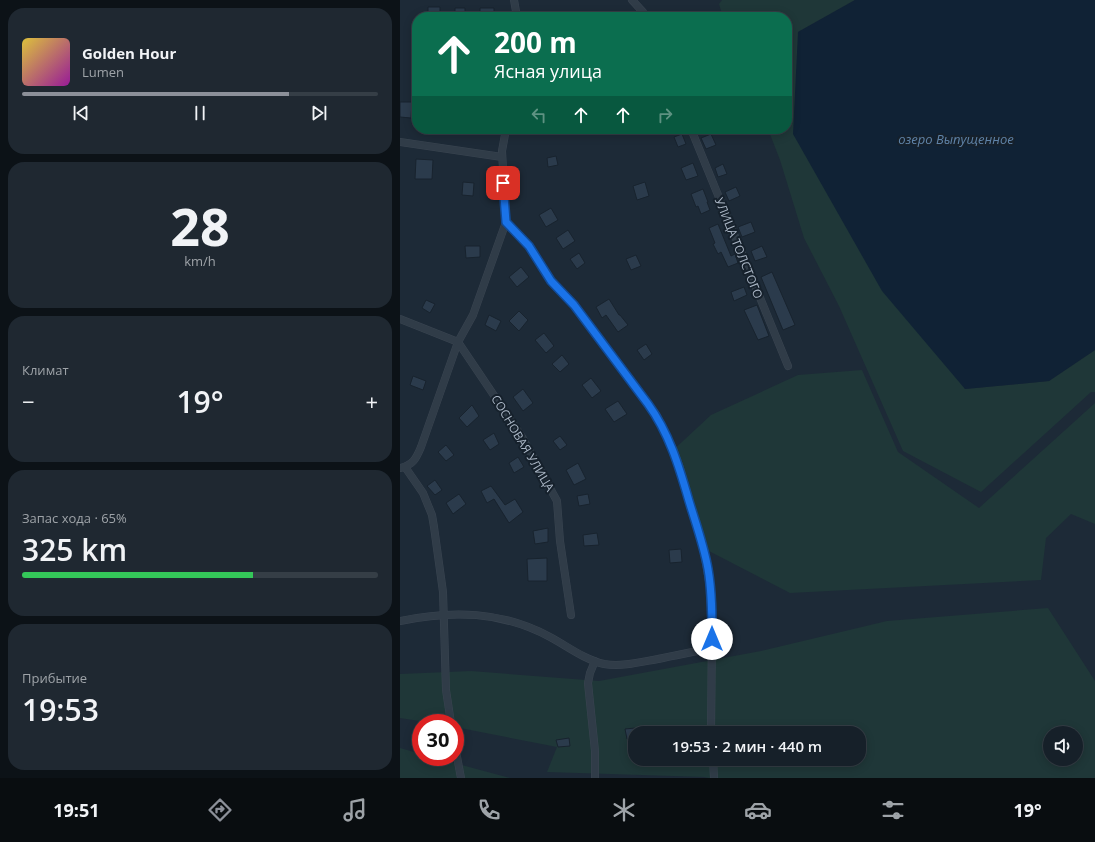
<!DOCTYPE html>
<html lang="ru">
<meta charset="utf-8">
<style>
:root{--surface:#162029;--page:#1f2831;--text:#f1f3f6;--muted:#9ea3a8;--line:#353e46;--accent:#8c9099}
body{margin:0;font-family:"Open Sans",sans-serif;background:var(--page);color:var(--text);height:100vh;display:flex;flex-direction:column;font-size:15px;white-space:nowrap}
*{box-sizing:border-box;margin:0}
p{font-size:13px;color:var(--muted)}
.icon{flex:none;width:22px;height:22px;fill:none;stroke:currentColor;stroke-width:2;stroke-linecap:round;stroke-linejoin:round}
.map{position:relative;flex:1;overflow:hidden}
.drawer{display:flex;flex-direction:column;gap:8px;padding:8px;background:#0c1217;width:400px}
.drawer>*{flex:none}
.banner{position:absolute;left:12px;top:12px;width:380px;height:122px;border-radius:16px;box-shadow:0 2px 10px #0003,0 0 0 1px var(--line);background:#0b6e4f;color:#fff;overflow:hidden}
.fabs{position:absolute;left:643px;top:726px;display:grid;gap:8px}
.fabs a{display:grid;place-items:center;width:40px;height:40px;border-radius:50%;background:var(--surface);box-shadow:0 2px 10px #0003,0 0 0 1px var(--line);font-size:20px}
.speed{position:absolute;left:12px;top:714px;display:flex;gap:8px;font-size:20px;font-weight:700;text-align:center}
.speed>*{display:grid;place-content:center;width:52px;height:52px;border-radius:50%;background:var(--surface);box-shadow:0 2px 10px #0003,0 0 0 1px var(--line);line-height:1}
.speed .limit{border:6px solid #d22;background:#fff;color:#111}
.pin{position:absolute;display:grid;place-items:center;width:34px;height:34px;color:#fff;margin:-17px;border-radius:8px;box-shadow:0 2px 6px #0006}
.me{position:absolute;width:44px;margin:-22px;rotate:0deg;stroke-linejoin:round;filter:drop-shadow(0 0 3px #0008)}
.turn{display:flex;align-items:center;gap:14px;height:84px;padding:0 16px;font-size:18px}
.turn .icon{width:52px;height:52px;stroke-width:2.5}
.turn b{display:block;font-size:28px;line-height:34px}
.lanes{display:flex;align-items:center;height:38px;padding:0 16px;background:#0003;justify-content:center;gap:20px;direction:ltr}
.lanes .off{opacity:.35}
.big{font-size:30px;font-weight:600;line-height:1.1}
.drawer .tile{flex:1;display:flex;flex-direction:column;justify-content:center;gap:6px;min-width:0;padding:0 14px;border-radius:16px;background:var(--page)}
.drawer .dial{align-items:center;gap:0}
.dial b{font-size:52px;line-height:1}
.song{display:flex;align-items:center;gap:12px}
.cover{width:48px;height:48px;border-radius:6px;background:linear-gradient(135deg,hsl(50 70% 55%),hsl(300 70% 35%))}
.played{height:4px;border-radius:2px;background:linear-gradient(90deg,var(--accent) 75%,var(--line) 75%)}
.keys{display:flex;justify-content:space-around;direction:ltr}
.heat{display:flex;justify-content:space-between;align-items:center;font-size:22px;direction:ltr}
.charge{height:6px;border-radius:3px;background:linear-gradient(90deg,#34c759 65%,var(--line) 0)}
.trip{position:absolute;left:228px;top:726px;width:238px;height:40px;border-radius:16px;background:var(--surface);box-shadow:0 2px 10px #0003,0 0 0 1px var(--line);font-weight:600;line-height:40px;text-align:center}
.menu{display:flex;height:64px;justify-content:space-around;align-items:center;background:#090d10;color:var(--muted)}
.menu .icon{width:28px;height:28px}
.menu .active{color:var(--accent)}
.menu b{font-size:18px;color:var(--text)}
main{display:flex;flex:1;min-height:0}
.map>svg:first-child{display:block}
</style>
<main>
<section class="drawer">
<div class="tile">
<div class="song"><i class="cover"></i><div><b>Golden Hour</b><p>Lumen</p></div></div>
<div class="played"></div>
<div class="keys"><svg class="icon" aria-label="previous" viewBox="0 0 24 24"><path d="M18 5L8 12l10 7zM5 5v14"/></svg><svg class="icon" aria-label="pause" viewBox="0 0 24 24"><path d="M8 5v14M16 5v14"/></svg><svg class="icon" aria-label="next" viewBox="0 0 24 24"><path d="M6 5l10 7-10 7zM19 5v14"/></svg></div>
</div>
<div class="tile dial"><b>28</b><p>km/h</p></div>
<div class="tile"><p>Климат</p>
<div class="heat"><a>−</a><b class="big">19°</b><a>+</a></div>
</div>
<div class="tile"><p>Запас хода · 65%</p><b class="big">325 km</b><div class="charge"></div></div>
<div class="tile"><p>Прибытие</p><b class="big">19:53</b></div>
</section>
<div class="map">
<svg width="695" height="778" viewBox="0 0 695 778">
<rect width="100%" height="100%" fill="#1d2a37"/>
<path fill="#1f3738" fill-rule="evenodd" d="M322,0h133l-57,32 167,357 84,-8 46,-31v42h-4l-110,100 -78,-41 -64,-145 -35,-68 -24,-78 -12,-31h19v-112h-64l-4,-13z
M462,370l36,82 81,56 116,-105v121l-24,-10 -25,24 -5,42 -251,13 -85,-44 -36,-95 42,-39 87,-40z
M648,608l47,73v97h-386l-5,-1 -157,-5 10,-25 -102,-20v-4h-22l-33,-5v-44l71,-3 128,10 162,-30 126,-30zM235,733h224v26h-224zM650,733h26v26h-26z
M0,748l21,6v3h11l78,21h-110z"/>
<path fill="#102235" d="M455,0h240v350l-46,31 -84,8 -83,-98 -89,-157 5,-102z"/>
<path fill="#2b3b4c" stroke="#18232e" d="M28,7h12v10h-12z
M55,8h10v9h-10z
M80,8h14v9h-14z
M0,102h12l-1,16 -11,-1z
M282,134l4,10 -8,3 -4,-10z
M311,134l5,11 -10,4 -5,-11z
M156,156l2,9 -10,2 -1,-9z
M16,159l17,1 -1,19h-17z
M293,163l5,13 -12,4 -5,-12z
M323,164l4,10 -9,3 -3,-9z
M63,182l11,1 -1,13 -11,-1z
M245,182l4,14 -12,4 -4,-14z
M336,187l4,9 -11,5 -4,-9z
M303,189l5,13h-1l3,8 -9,4 -3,-8 -2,1 -5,-13z
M151,208l7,12 -12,7 -7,-12z
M351,222l4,10 -13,5 -4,-10z
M318,224l13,32 4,-2 3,9 -10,4 -7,-15 -3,2 -5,-10 2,-1 -6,-15z
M168,230l7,11 -12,8 -7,-11z
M65,246h15v11l-14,1z
M362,246l5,11 -12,4 -4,-10z
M179,253l6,10 -8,6 -7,-10z
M236,255l5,11 -10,4 -5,-11z
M121,267l8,10 -12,10 -8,-10z
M372,272l23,53 -12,5 -22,-53z
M344,287l3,8 -13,6 -3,-9z
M209,299l10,16h1l8,10 -10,7 -12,-17 -4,3 -6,-11z
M26,300l9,4 -5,9 -8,-5z
M357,305l12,31 -11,4 -14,-30z
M119,311l9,9 -9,11 -10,-10z
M89,315l12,6 -5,10 -11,-6z
M144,333l10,13 -8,7 -11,-13z
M246,344l6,10 -8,6 -7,-10z
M162,355l7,9 -9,8 -8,-8z
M13,376l13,5 -3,9 -13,-5z
M191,378l10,13 -9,7 -10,-13z
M123,389l10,14 -10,8 -10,-14z
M218,401l9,13 -13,8 -9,-13z
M72,405l7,11 -12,11 -8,-9z
M94,433l5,11 -9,6 -7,-10z
M160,436l7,9 -7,5 -7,-9z
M46,445l8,10 -8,6 -8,-9z
M118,457l6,10 -10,6 -5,-10z
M178,463l8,16 -12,6 -8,-15z
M35,480l7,10 -7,5 -8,-9z
M91,486l14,19 10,-6 8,13 -14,11 -15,-24 -7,4 -6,-12z
M59,494l7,10 -13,10 -7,-11z
M188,494l2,10 -11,2 -2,-10z
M148,528v14l-13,2 -2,-13z
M197,533l2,12 -15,1 -1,-11z
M281,549l1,13 -12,1 -1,-13z
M147,558v23h-19l-1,-22z
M235,728v10l-8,1 -2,-10z
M169,738l1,8 -12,1 -2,-7z"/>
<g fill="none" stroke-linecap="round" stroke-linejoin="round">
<defs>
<path id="minor" d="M114,0l3,17
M232,0l11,12 2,5
M106,129l-4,22 4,71 23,24 22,35 23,24 83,111 16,33 7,19 24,84 6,35 2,43 -1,103
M291,129l97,237
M0,142l102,15
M0,319l58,23 64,95 35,64 3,40 11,74
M5,467l18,26 9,22 2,12 9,65 3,98 5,33
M0,468c13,-3 16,-9 21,-21l37,-105 15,-27 33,-93
M0,621c52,-11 102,-10 150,16 17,9 35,23 54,27 18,3 37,-2 54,-5 18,-4 36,-7 54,-11
M195,661l-5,12 -2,10 7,68v27
M55,746l6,32
M313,759l1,19"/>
</defs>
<use href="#minor" stroke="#3a4551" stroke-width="8"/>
<use href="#minor" stroke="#303c48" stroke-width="7"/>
</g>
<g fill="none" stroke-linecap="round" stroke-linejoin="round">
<defs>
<path id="route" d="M103,183l3,39 23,24 22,35 23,24 74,99c21,29 31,62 41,97 7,23 15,45 19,68 4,23 4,46 4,70"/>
</defs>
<use href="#route" stroke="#114b97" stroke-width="10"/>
<use href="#route" stroke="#1a73e8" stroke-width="7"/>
</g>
<g text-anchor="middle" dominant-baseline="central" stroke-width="4" stroke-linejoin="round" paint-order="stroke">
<g font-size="12" fill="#aab6c5" stroke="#16212c">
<text transform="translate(339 248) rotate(68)">УЛИЦА ТОЛСТОГО</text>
<text transform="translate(123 443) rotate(59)">СОСНОВАЯ УЛИЦА</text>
</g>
<g font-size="13" font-style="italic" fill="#5f83a8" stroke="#16212c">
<text x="556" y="139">озеро Выпущенное</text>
</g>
</g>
</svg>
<div class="fabs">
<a><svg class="icon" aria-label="sound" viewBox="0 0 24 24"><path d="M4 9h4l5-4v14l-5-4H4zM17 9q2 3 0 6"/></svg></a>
</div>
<div class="speed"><div class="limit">30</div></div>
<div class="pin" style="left:103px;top:183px;background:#d93025"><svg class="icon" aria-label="arrive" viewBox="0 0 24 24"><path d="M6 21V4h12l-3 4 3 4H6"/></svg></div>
<svg class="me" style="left:312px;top:639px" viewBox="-20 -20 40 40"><circle r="19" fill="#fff"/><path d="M0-13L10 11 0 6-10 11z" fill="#1a73e8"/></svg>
<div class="trip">19:53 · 2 мин · 440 m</div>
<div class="banner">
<div class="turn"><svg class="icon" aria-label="ahead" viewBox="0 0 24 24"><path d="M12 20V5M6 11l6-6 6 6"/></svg><div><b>200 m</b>Ясная улица</div></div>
<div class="lanes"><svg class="icon off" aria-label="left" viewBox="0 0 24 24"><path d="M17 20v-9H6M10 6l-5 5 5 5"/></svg><svg class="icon" aria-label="ahead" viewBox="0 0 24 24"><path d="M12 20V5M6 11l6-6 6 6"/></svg><svg class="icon" aria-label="ahead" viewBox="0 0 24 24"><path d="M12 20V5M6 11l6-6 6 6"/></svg><svg class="icon off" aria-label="right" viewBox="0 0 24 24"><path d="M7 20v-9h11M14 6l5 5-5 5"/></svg></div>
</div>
</div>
</main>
<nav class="menu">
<b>19:51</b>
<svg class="icon active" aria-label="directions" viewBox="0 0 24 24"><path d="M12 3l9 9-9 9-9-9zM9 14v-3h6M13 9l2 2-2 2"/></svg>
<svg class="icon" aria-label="music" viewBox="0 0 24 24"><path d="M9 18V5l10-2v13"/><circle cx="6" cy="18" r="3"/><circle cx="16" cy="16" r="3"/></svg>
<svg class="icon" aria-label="phone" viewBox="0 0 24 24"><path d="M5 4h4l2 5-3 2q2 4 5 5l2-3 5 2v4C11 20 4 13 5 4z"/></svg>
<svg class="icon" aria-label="climate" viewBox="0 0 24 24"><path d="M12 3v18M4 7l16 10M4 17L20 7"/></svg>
<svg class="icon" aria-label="car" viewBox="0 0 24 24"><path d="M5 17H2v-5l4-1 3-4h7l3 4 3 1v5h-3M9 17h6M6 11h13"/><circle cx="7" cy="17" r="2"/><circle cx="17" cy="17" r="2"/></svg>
<svg class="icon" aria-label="filters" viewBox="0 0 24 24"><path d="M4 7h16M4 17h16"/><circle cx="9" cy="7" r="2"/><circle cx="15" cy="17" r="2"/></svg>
<b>19°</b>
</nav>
